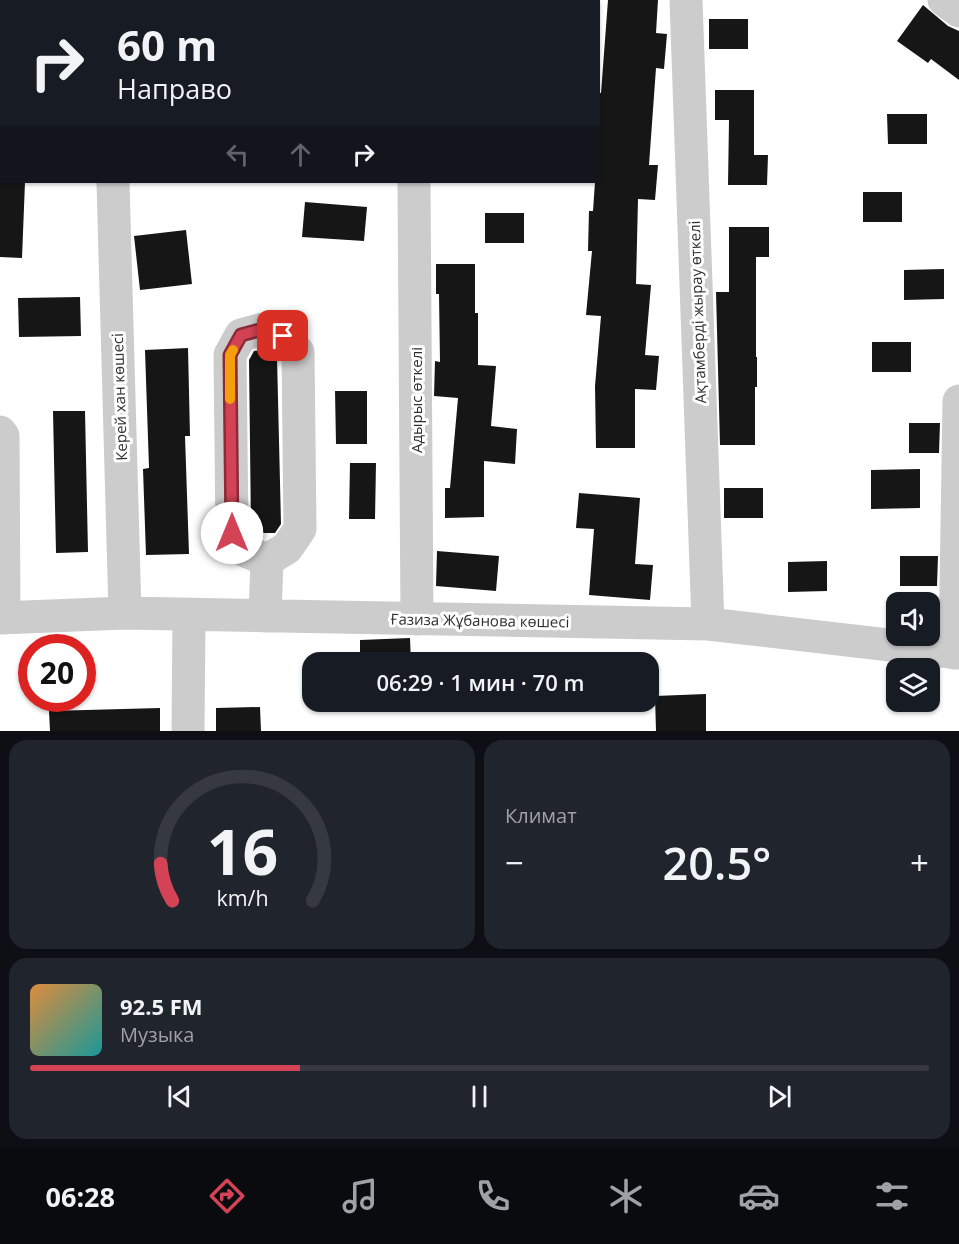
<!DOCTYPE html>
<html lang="ru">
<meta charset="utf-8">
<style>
:root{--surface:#171b24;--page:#20242c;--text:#f1f3f6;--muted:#9ea1a6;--line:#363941;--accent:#d44255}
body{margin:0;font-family:"Open Sans",sans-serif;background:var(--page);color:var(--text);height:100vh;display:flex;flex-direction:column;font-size:22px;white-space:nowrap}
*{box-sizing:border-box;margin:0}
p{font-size:20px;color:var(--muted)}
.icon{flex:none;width:33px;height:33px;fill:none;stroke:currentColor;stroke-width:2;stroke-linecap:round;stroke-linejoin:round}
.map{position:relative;height:731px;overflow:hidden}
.panel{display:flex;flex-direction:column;gap:9px;padding:9px;background:#0d0f14;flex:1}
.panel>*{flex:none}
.top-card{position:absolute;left:0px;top:0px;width:600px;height:183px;box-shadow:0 2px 4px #0004;background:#171b24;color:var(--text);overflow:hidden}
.buttons{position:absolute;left:886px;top:592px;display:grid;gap:12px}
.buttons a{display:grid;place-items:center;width:54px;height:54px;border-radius:12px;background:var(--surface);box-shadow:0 2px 4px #0004;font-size:30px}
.speed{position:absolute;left:18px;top:634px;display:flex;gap:12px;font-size:30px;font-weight:700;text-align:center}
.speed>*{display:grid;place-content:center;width:78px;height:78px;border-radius:50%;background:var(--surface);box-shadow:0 2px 4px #0004;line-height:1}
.speed .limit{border:9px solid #d22;background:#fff;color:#111}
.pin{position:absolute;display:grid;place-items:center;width:51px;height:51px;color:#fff;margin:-26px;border-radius:12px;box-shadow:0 3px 9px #0006}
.me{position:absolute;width:66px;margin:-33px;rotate:0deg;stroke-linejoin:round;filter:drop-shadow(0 0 4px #0008)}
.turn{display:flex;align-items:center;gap:21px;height:126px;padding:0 18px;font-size:27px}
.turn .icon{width:78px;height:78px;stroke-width:2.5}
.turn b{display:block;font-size:42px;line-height:51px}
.lanes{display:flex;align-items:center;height:57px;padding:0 18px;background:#0003;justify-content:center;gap:30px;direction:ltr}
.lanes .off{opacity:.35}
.big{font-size:45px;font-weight:600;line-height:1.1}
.panel .widget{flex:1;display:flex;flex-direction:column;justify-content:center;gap:9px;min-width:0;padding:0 21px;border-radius:18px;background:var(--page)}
.panel .dial{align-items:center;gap:0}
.dial svg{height:156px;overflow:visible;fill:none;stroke:var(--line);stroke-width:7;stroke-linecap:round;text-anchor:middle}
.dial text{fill:var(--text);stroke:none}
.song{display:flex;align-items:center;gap:18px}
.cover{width:72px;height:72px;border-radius:9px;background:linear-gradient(135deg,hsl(30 70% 55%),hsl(180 70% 35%))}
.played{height:6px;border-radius:3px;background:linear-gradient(90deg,var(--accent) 30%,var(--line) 30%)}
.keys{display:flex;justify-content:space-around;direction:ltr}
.heat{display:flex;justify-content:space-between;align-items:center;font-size:33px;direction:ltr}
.panel .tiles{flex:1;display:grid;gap:9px;grid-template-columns:1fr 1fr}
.widget:last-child{grid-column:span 2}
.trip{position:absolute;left:302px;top:652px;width:357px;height:60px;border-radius:18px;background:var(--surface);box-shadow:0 2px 4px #0004;font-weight:600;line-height:60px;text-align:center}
.tabs{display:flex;height:96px;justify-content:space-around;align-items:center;background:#090b0e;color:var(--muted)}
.tabs .icon{width:42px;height:42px}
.tabs .selected{color:var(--accent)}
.tabs b{font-size:27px;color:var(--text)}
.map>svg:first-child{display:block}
</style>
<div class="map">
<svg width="959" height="731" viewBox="0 0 959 731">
<rect width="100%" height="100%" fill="#fff"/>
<path fill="#161616" d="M608,0h50l-2,33 11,1 -3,35 -8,-1 -7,97h9l-3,35 -17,-1 -2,85 15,1 -6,70 14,1 -3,34 -21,-1v59h-39l-1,-62 6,-70 -15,-1 6,-64h-4l1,-40h4l2,-29h3v-89h3z
M923,5l25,21 11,5v49l-28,-21 -3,4 -31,-22z
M709,19h39v30h-39z
M715,90h39v65h14l-1,30h-39l1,-65h-14z
M887,114h40v30h-39z
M0,182h25l-3,76 -22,-1z
M863,192h39v30h-39z
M305,202l62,5 -3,34 -62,-4z
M485,213h39v30h-39z
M729,227h40v30h-13v100h1v30h-2v58h-35l-4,-153h13z
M186,230l6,54 -52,6 -6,-54z
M436,264h39v49h3v52l18,1 -5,60 26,3 -2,35 -31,-3v56l-39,1v-30h5l8,-90 -24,-2 1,-35 5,1 -1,-68h-3z
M944,269v30l-40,1v-30z
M80,297l1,39 -62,1 -1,-39z
M872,342h39v30h-39z
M188,348l2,88h-5l4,118 -43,1 -3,-86 6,-1 -4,-118z
M267,350l10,7 4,167 -6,9h-20l-4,-6 -2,-167 5,-9z
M335,391h32v53h-31z
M53,411h32l3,141 -32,1z
M909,423h31l-1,30h-30z
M350,463h26l-1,56h-26z
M920,469v39l-49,1v-39z
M724,488h39v30h-39z
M579,493l61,5 -5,66 18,1 -3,35 -61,-5 5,-66 -18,-1z
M437,551l62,5 -3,35 -60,-5z
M900,556h38l-1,30h-37z
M827,561v30l-39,1v-30z
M410,638l1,25h-51v-23z
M706,694v37h-50l-1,-35z
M260,707l1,24h-45v-23z
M160,708v23h-110l-1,-20z"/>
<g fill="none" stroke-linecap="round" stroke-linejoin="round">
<path stroke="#ccc" stroke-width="33" d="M108,0v2
M413,0v2
M686,0l22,624
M944,0l15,11
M113,182l12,431
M414,182l3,437
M263,329l20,7 15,16 2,177 -13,19 -20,12 -22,-9 -13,-18 -2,-178 11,-20z
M0,432l3,4 1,182
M265,616l2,-56
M0,618l125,-5 583,11 251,29
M955,653l4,-252
M188,731l1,-116"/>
</g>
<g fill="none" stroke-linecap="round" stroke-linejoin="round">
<defs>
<path id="route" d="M232,533l-2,-178 11,-20 22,-6 20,7"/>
</defs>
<use href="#route" stroke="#8a2b37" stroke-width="15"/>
<use href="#route" stroke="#d44255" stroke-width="10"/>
<path stroke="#f59e0b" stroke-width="10" d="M230,399v-44l3,-5"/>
</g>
<g text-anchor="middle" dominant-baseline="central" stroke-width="6" stroke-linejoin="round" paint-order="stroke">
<g font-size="15" fill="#2f2f2f" stroke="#fff">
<text transform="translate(697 312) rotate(-92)">Ақтамберді жырау өткелі</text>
<text transform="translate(119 397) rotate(-92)">Керей хан көшесі</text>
<text transform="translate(416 400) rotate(-90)">Адырыс өткелі</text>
<text transform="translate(480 620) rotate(1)">Ғазиза Жұбанова көшесі</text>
</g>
</g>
</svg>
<div class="buttons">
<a><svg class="icon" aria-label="sound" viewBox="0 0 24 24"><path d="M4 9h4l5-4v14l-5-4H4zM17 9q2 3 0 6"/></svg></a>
<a><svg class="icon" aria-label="layers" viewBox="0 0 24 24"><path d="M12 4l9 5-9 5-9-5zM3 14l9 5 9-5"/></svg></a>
</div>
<div class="speed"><div class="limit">20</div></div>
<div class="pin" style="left:283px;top:336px;background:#d93025"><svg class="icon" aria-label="arrive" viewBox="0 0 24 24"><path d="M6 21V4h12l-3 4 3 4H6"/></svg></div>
<svg class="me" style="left:232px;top:533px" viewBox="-20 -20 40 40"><circle r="19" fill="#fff"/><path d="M0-13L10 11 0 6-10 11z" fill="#d44255"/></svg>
<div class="trip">06:29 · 1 мин · 70 m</div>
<div class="top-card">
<div class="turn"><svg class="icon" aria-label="right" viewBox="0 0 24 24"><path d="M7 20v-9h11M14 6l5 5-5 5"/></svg><div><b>60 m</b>Направо</div></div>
<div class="lanes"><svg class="icon off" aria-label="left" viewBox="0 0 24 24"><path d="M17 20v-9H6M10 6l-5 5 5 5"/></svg><svg class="icon off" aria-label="ahead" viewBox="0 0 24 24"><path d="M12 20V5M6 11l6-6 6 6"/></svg><svg class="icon" aria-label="right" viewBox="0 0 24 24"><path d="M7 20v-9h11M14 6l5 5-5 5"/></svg></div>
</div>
</div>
<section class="panel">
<div class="tiles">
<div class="widget dial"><svg viewBox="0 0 100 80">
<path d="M14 69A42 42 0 1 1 86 69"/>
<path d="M14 69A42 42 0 0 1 8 50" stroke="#d44255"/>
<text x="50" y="56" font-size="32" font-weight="700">16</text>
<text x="50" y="72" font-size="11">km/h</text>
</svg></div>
<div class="widget"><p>Климат</p>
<div class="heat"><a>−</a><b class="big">20.5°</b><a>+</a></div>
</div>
<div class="widget">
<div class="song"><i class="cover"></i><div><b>92.5 FM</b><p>Музыка</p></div></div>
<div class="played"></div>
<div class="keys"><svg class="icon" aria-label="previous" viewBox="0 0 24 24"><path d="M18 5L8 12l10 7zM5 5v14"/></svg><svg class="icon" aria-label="pause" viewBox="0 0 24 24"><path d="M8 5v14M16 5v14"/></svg><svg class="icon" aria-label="next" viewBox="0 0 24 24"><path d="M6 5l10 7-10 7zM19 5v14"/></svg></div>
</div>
</div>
</section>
<nav class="tabs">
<b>06:28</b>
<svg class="icon selected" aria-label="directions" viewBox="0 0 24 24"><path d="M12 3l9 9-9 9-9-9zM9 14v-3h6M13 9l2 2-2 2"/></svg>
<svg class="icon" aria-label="music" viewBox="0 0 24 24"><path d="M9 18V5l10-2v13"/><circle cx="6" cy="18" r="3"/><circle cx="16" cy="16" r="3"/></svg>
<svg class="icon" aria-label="phone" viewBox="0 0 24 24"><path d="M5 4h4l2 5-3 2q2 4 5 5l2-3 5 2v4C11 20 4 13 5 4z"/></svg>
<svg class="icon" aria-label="climate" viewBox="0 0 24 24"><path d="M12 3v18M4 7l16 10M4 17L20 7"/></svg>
<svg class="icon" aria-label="car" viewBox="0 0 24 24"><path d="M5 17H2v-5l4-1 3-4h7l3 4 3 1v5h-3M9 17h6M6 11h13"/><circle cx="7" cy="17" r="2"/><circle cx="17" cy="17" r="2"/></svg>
<svg class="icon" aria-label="filters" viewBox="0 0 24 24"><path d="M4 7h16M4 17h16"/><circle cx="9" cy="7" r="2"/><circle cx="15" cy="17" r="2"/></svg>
</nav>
